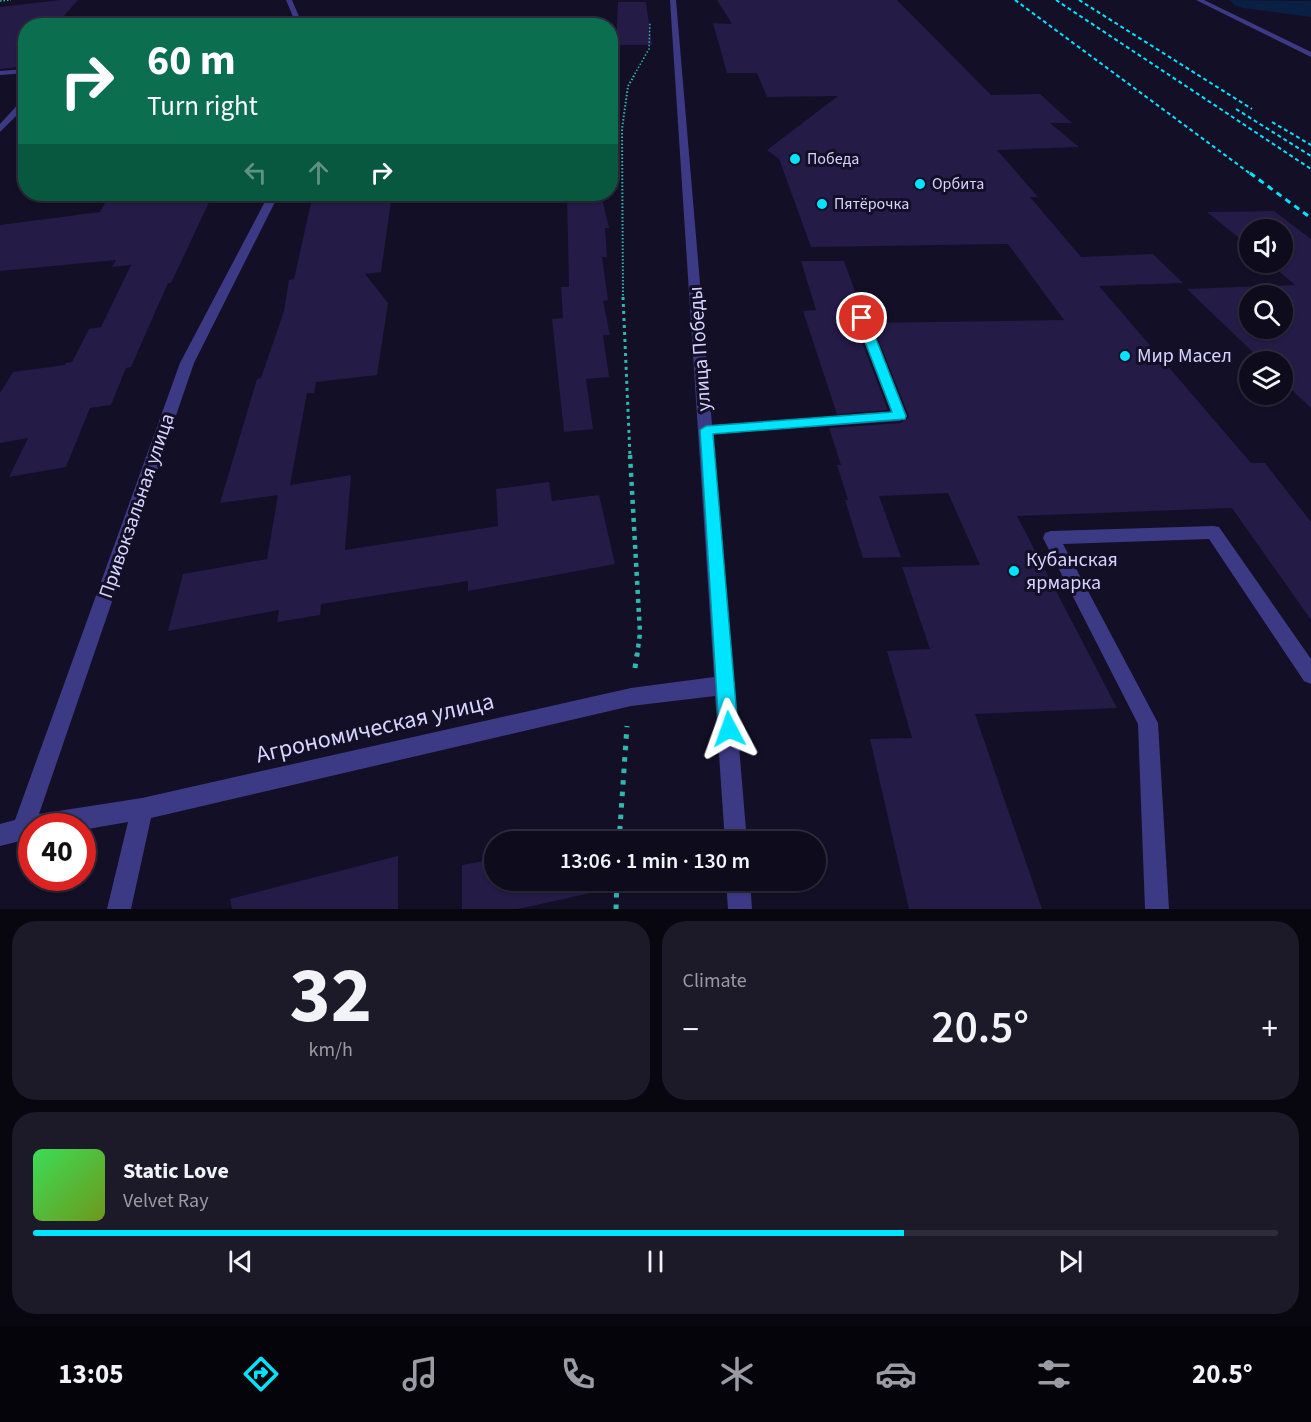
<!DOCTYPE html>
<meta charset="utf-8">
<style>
:root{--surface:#0e0b1c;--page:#1c1929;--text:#f1f3f6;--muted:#9b9ba3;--line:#2e2b3b;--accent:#00e5ff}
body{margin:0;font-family:"Source Sans 3",sans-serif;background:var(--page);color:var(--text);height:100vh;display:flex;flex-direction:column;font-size:22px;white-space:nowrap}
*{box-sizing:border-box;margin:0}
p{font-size:20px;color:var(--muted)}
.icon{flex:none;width:33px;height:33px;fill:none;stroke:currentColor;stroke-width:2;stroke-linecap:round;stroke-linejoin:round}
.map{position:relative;height:909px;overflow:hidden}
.panel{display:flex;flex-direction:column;gap:12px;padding:12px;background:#08060f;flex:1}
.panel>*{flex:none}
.top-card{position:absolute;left:18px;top:18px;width:600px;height:183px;border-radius:24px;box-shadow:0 2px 4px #0004,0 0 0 2px var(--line);background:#0b6e4f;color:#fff;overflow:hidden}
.buttons{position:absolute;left:1239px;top:219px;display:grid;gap:12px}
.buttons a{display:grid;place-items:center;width:54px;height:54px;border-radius:50%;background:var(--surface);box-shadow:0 2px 4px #0004,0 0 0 2px var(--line);font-size:30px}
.speed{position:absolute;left:18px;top:813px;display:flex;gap:12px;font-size:30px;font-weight:700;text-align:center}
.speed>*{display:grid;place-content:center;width:78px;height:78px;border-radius:50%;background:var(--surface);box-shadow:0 2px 4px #0004,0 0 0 2px var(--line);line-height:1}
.speed .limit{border:9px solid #d22;background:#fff;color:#111}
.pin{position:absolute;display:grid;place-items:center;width:51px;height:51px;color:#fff;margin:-26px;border:3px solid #fff;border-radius:50%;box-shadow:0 2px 6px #0007}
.me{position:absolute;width:66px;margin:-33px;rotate:356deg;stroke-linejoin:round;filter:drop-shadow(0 0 4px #0008)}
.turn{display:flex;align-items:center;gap:21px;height:126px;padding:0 30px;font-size:27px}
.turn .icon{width:78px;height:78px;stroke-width:2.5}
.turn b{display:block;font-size:42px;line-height:51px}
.lanes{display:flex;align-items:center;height:57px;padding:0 30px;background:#0003;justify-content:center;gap:30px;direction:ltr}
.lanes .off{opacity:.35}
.big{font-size:45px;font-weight:600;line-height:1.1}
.panel .card{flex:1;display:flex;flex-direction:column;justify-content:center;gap:9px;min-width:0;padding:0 21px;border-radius:24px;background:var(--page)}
.panel .dial{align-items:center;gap:0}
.dial b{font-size:78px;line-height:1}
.song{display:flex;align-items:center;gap:18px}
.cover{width:72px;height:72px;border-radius:9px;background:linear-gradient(135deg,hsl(130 70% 55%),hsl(80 70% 35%))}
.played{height:6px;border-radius:3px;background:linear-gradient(90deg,var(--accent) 70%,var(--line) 70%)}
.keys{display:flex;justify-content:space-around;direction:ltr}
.heat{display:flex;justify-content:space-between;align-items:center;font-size:33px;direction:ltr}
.panel .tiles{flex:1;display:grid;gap:12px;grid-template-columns:1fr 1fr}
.card:last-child{grid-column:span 2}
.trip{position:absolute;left:484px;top:831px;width:342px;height:60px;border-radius:30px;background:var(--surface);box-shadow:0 2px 4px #0004,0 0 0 2px var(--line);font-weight:600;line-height:60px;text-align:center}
.dock{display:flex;height:96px;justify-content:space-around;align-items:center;background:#06040b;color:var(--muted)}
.dock .icon{width:42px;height:42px}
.dock .on{color:var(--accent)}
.dock b{font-size:27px;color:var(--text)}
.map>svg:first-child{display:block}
</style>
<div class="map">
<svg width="1311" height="909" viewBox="0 0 1311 909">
<rect width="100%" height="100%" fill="#130f26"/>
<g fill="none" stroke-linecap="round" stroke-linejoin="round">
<path fill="#0a1f44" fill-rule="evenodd" d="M1230,0l81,1v16l-68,-9 -9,-3z"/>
</g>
<path fill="#241b47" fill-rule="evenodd" d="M60,0h18l-23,26h-29v32l-8,9 -18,2v-62z
M717,0h180l94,95 49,-1 32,29h-22l29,24 -82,3 41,47h-8l51,60 72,-3 30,29 -84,3 152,177h14l46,59v98l-79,-112 -215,8 100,192 -142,6 67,195h-133l-39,-170 42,-1 -25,-87 43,-2 -28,-82 78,-2 -32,-72 -69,3 22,61 -38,1 -18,-58h3l-11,-35h4l-12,-37 71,-5 9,-6 -37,-94 192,-3 -56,-76 -197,3 -32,-88 -12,-9 71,-54 -71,1 -10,-24h-30l-14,-50 19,1z
M618,2h28l6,43h-36z
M168,194h45l-42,89h-3l-37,84 -5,1 -15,37 -21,3 -24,59 -57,10 19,-39 -28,5v-50l13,-21 52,-7 1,-2 6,-1 17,-33 12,-2 30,-62 -19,2 4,-7 -116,11v-46l100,-13 5,-9 62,-7z
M313,194h79l-11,78 -16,2 23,29 -11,72 -61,7 -2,11h-7l-17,92 61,-10 -6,75 153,-24 -2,-37 53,-7 3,19 47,-6 16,69 -147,27v-10l-147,23 -1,11 -43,7 2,-12 -111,21 15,-57 84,-15 11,-64 -58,8 37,-124 4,-1 23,-67 5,-31 5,-1z
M567,194h34l8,34h-4l2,29h-5l6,43 -5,1 7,34h-7l6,42 -23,2 7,50 -29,3 -12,-113 11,-1 -2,-31h8z
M1274,211l37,28v169l-29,-27v-19h-19l-76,-73 108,-4 -27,-23h14v-32h-32v17l-43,-35zM1250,296h32v32h-32z
M801,261h43l12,33 -3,-1 -7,7 42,110 -51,4 -34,-103 13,-1z
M398,856v53h-166l-2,-10z
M495,859v21h95l1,13 -73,16h-56v-44z"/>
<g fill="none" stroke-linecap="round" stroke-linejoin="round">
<path stroke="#2fb8b0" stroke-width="1.5" stroke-dasharray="1.5 2" stroke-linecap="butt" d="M0,1l11,-1
M633,77l16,-28 1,-27"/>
<path stroke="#2fb8b0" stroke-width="2" stroke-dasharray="1.5 2" stroke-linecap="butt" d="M623,299l-1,-170 6,-43 6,-10"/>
<path stroke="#2fb8b0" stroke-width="3" stroke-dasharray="3 4" stroke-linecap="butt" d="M623,297l7,159"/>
<path stroke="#2fb8b0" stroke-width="4.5" stroke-dasharray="4 5" stroke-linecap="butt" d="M630,455l10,178 -3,23"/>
<path stroke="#2fb8b0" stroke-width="5" stroke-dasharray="4.5 7" stroke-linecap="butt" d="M635,668l2,-14
M619,842l8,-116
M616,909l1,-29"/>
<path fill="#3d3a85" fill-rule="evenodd" d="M286,0h6l11,26h-6z
M670,0h6l36,425 179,-13 -43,-113 6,-4 6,4 47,117 -7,5 -187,13 34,408h-22l-10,-146 -84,10 -480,112 -20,91h-24l21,-87 -46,8v-4h-50v12l-32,8v-22l15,-4 165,-457 89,-169h10l-85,169 -155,451 103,-16 489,-110 83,-11z
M1196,0h8l107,52v5z
M26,69v4l-26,2v-4z
M23,99h3v7l-26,26v-8z
M1213,526l6,1 92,132v25l-7,-3 -95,-142 -146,5 95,179 11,186h-24l-7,-185 -95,-186 2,-5 6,-2z
M726,880h24l2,29h-24z"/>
<path stroke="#00e5ff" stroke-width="2" stroke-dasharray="4 3" stroke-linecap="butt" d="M1015,0l237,175
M1056,0l255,169
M1079,0l173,109
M1236,109l75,47
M1272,122l39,23"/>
<path stroke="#00e5ff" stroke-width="3" stroke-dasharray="6 5" stroke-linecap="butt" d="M1250,173l61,45"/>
</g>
<path fill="#00e5ff" stroke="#0095a6" stroke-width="1.5" d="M862,315l6,3 38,98 -1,3 -192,15 25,295 -3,7 -6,3 -7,-3 -3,-7 -19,-299 6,-4 186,-14 -36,-94z"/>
<g fill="#00e5ff" stroke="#130f26" stroke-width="2">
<circle cx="795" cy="159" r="6"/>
<circle cx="920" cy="184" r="6"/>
<circle cx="822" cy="204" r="6"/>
<circle cx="1125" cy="356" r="6"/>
<circle cx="1014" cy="571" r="6"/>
</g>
<g text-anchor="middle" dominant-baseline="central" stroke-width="6" stroke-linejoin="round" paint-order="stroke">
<g font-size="16" fill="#d9d4ff" stroke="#130f26" text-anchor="start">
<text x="807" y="159">Победа</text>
<text x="932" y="184">Орбита</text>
<text x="834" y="204">Пятёрочка</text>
</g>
<g font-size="20" fill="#d9d4ff" stroke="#130f26">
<text transform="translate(700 349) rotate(-94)">улица Победы</text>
<text transform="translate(137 506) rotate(-71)">Привокзальная улица</text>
</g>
<g font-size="20" fill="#d9d4ff" stroke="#130f26" text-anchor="start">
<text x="1137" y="356">Мир Масел</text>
<text x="1026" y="560">Кубанская<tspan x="1026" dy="23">ярмарка</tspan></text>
</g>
<g font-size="24" fill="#d9d4ff" stroke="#130f26">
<text transform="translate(375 728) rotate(-13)">Агрономическая улица</text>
</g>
</g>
</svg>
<div class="buttons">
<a><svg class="icon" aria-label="sound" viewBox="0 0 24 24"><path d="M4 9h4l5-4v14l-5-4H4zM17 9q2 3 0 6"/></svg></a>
<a><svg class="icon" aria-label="search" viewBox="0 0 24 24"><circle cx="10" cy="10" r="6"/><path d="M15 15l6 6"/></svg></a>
<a><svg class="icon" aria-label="layers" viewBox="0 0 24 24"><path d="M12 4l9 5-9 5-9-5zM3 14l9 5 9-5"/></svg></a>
</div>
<div class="speed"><div class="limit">40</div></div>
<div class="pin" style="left:862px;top:318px;background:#d93025"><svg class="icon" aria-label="arrive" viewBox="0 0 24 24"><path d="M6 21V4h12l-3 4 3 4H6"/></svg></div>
<svg class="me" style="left:729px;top:729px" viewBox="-20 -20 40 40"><path d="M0-17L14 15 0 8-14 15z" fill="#00e5ff" stroke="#fff" stroke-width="4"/></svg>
<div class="trip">13:06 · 1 min · 130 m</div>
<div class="top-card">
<div class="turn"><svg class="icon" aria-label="right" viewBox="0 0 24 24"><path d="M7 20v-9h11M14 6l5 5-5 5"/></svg><div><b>60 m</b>Turn right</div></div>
<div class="lanes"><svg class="icon off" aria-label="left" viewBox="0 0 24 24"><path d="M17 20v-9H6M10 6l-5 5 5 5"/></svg><svg class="icon off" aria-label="ahead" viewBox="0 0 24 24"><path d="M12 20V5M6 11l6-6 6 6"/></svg><svg class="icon" aria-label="right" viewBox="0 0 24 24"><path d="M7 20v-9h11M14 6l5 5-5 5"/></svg></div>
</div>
</div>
<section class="panel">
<div class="tiles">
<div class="card dial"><b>32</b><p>km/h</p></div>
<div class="card"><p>Climate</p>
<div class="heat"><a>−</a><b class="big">20.5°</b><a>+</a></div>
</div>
<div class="card">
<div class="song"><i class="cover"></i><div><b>Static Love</b><p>Velvet Ray</p></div></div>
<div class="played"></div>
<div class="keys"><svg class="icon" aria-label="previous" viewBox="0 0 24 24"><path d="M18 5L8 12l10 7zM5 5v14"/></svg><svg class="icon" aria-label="pause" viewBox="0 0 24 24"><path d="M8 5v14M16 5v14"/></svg><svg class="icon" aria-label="next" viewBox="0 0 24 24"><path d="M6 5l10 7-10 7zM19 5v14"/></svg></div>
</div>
</div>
</section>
<nav class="dock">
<b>13:05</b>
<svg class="icon on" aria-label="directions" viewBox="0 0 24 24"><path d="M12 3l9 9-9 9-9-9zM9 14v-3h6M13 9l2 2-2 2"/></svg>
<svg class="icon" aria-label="music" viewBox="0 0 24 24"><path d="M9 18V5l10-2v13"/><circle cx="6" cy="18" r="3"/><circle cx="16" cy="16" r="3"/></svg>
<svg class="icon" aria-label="phone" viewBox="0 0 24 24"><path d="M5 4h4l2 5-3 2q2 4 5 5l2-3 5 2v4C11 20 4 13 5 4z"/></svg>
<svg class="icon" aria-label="climate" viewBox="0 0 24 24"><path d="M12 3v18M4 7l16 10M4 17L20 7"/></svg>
<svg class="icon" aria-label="car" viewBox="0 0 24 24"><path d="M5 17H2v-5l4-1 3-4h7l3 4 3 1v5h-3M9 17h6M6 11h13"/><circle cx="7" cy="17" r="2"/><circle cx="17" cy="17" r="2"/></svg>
<svg class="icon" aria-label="filters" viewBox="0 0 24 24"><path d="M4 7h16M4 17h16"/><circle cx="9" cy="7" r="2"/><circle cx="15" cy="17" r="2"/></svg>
<b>20.5°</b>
</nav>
